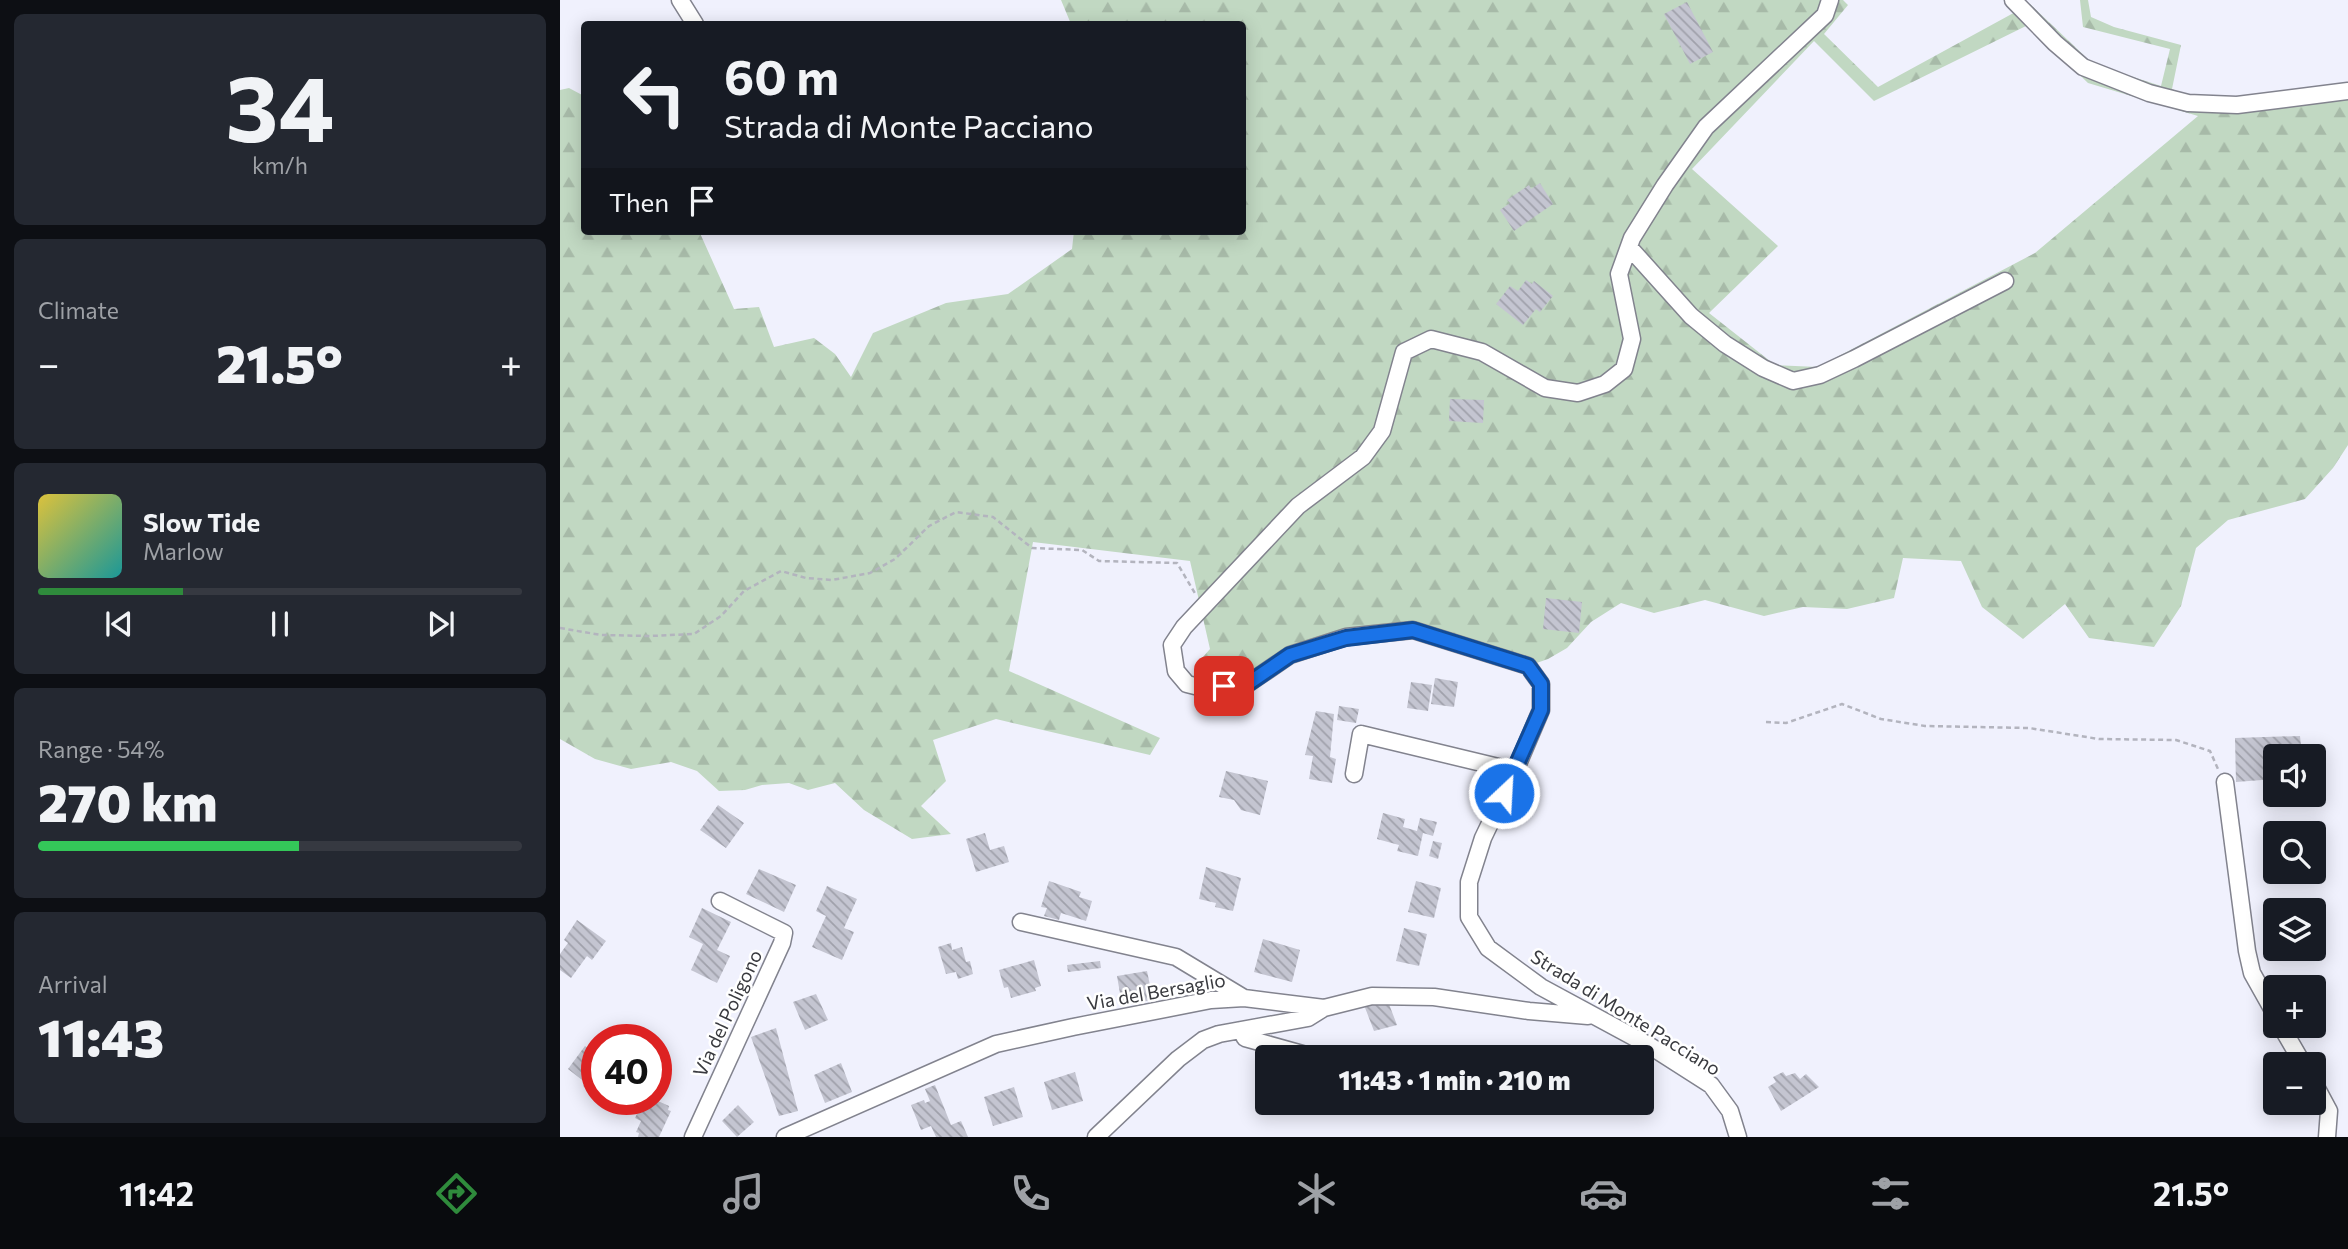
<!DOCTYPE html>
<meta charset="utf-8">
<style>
:root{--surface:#171b24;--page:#242831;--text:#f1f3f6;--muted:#9ea1a6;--line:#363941;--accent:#2f8b3c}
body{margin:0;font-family:Commissioner,sans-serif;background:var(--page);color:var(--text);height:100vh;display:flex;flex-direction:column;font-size:26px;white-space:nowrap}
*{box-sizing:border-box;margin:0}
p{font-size:23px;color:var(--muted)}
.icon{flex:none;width:38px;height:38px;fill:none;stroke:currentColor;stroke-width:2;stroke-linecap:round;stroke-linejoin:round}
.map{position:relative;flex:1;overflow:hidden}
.sheet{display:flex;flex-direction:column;gap:14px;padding:14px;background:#0d0f14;width:560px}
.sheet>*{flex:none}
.guide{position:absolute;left:21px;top:21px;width:665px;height:214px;border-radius:7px;box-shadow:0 4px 18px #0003;background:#171b24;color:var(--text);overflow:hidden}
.tools{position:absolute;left:1703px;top:744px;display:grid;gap:14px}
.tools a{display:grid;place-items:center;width:63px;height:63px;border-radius:7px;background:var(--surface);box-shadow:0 4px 18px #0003;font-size:35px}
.speed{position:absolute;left:21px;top:1024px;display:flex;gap:14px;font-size:35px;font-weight:700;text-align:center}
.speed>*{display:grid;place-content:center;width:91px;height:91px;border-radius:50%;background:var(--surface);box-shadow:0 4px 18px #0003;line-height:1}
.speed .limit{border:10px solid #d22;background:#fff;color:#111}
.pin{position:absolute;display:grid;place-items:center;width:60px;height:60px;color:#fff;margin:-30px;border-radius:14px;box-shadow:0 4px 10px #0006}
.me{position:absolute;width:77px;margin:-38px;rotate:25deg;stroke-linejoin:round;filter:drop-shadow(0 0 5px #0008)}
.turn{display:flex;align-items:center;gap:24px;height:147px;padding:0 28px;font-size:32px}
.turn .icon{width:91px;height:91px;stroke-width:2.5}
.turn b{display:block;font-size:49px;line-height:60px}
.then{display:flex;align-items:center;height:66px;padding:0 28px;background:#0003;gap:14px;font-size:26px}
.big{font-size:52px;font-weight:800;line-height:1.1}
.sheet .tile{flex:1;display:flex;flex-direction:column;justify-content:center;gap:10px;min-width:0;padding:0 24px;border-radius:10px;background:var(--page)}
.sheet .dial{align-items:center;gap:0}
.dial b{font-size:91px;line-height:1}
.song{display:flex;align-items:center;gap:21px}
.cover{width:84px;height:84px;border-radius:10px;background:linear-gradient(135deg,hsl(50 70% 55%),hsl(180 70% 35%))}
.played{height:7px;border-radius:4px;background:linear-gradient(90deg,var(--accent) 30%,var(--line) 30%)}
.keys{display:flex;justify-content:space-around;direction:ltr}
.heat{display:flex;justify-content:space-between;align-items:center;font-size:38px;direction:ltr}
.charge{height:10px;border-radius:5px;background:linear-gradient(90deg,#34c759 54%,var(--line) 0)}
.trip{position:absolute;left:695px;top:1045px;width:399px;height:70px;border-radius:7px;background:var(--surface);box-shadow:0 4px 18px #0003;font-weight:800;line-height:70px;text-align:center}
.tab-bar{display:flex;height:112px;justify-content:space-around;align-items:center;background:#090b0e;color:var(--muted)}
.tab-bar .icon{width:49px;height:49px}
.tab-bar .active{color:var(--accent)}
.tab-bar b{font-size:32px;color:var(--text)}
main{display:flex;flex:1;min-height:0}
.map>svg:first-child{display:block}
</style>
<main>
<section class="sheet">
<div class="tile dial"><b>34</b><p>km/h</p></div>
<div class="tile"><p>Climate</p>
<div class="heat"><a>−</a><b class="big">21.5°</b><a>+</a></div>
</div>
<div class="tile">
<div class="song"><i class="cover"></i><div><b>Slow Tide</b><p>Marlow</p></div></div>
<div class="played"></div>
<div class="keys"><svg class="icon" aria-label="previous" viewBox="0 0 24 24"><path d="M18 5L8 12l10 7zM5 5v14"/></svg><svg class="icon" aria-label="pause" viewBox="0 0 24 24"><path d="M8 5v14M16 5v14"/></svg><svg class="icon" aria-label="next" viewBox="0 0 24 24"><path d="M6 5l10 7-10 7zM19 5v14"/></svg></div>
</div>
<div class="tile"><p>Range · 54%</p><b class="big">270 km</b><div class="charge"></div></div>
<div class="tile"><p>Arrival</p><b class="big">11:43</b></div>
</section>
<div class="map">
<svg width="1788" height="1137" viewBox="0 0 1788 1137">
<defs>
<pattern id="forest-firs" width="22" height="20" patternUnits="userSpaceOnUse" patternTransform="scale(1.75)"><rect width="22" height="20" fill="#c1d8c2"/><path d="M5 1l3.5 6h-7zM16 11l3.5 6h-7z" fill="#a7baa8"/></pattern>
<pattern id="building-back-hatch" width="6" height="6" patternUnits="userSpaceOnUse" patternTransform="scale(1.75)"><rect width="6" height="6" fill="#c4c5d1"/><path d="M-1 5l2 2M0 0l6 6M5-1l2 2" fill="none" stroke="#a0a1ab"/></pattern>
</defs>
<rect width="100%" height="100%" fill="#f0f1fd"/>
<path fill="url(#forest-firs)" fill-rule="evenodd" d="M501,0h782l5,5 -24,29 54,53 152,-83 63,60 68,22 9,-37 -87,-22 -3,-27h8l3,17 23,10 67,18 -9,44c49,23 124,4 176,-3v359l-15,23 -28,31 -77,21 -32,28 -15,58 -27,41 -65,-9 -24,-34 -42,35 -41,-32 -21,-46 -58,-3 -9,40 -47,11 -44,-2 -39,9 -59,-16 -51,13 -33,-10 -30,19 -24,26 -19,11 -20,7 -115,-36 -67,7 -100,48 -28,-5 -22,-15 14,-16 -20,-88 -157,-19 -24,129 151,67 -10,17 -154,-36 -63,21 13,41 -25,25 30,28 -39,5 -48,-29 -29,-27 -27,7 -19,-7 -27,2 -17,5 -26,1 -22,-20 -26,-9 -40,7 -36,-10 -35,-20v-649l9,-2 15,8v135h115l35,78 25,-2 15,40 40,-9 21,16 16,23 22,-44 73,-30 62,-9 64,-45 2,-18h168v-207h-171zM1468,25l60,58 110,33 -163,137 -217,114 -43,-2 -66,-52 69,-67 -86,-77 122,-128 60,60z"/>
<path fill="url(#building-back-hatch)" d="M1127,2l26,50 -23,12 -26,-50z
M980,183l13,21 -39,27 -14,-21 10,-7 -3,-3 22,-15 2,4z
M966,280l6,4 2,-3 19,15 -13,16 -4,-3 -13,16 -27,-21 14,-18 8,5z
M890,399l34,1 -1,23 -34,-2z
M986,598l36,4 -3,31 -36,-4z
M875,678l23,4 -4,25 -23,-3z
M851,682l21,3 -4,26 -21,-3z
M779,706l20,3 -3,14 -19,-3z
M756,711l18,3 -4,43 6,2 -4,24 -23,-4 4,-23 -8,-1z
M1740,736l2,20h-27v23l-39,3 -1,-44z
M666,771l42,10 -8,34 -19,-5 -7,-10 -15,-3z
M158,805l26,18 -18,25 -26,-18z
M823,813l22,6 -2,8 14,4 3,-13 17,4 -4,14 -10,-3 -5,23 -21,-5 2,-6 -22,-6z
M425,833l5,17 14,-4 5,16 -33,10 -10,-33z
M873,841l9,2 -4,16 -9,-3z
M646,867l35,11 -8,33 -18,-4 1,-4 -17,-4z
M199,869l37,16 -12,27 -38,-18z
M489,881l32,11 -2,5 13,4 -6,20 -25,-8 -2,7 -15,-4 3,-8 -6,-1z
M856,881l25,7 -7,30 -26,-6z
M267,886l30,13 -13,29 10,4 -12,28 -30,-13 14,-31 -10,-5z
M142,908l29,14 -14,28 13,6 -13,27 -26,-13 12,-26 -14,-7z
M17,920l29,21 -14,19 -5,-4 -16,22 -11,-8v-16l8,-11 -4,-3z
M844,928l23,6 -8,32 -23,-5z
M703,939l37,11 -8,32 -38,-10z
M391,943l1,7 10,-3 4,15 4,-1 3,13 -15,5 -2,-7 -10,2 -8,-27z
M474,960l7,26 -6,2 1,3 -25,7 -3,-11 -4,1 -5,-18z
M540,961l1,7 -33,4 -1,-7z
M587,971l6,29 -31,5 -5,-29z
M256,994l12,26 -23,10 -12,-28z
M827,999l10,26 -23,6 -10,-26z
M216,1028l22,83 -19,5 -28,-79z
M25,1046l12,9v42l-14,-11 3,-3 -18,-14z
M281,1063l11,29 -27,11 -11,-28z
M515,1072l8,29 -31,9 -8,-28z
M1223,1072l3,4 9,-3 5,6 6,-5 13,13 -38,24 -13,-24 8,-5 -3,-5z
M375,1085l16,40 10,-4 7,16h-32l-5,-11 -10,4 -10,-25 13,-5 1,3 5,-2 -5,-12z
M454,1087l9,30 -30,9 -9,-29z
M84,1099h14v2l11,5 -1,4 3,1 -12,26h-21l1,-4 -3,-1 5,-11 -6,-3z
M178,1105l16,17 -17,15 -15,-16z"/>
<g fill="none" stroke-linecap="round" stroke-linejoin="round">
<defs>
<path id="minor" d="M120,0l15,24
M1453,0l42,43 28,24 66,26 39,10 49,2 111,-14
M1069,247l62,69 34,28 38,24 30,13 27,-6 34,-16 151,-78
M794,774l7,-40 154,37
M1665,782l22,169 5,22 23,41
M461,922l155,35 68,41
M1721,1026l22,38
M681,1030l4,8 68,19
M1754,1083l15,28 -2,26
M133,1137l89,-194 2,-10 -64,-32
M225,1137l211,-93 77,-17 138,-27 33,-2 80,10 48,-12 62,1 95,14 59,5
M536,1137l82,-78 25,-19 16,-6 89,-16 16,-10
M1178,1137l-8,-26 -19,-26 -61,-39 -109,-59 -53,-39 -19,-31v-35l14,-44 32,-67 26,-61v-26l-13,-18 -115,-36 -67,7 -56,18 -44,30 -43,3 -16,-4 -11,-13 -4,-26 12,-18 114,-121 65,-49 19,-26 22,-79 27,-13 51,13 63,36 33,5 27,-9 19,-15 8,-30 -13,-65 13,-36 33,-53 41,-58 119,-112 5,-15"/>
</defs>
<use href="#minor" stroke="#82838e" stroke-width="19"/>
<path stroke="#b3b4be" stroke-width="2.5" stroke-dasharray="5 3.5" stroke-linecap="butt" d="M0,628l41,7 49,1 44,-2 27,-18 23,-25 37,-20 25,7 26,2 38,-7 25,-14 34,-33 27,-14 37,5 39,31 50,2 17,11 78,2 19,32
M1206,722l20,1 56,-19 39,15 44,7 104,2 70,11 77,1 34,11 8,18"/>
<use href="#minor" stroke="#fff" stroke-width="16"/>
</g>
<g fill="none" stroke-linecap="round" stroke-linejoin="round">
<defs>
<path id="route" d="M664,686l22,-1 44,-30 56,-17 67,-8 115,36 13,18v26l-37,83"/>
</defs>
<use href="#route" stroke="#114b97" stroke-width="18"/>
<use href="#route" stroke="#1a73e8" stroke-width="12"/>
</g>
<g text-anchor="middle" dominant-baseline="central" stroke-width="5" stroke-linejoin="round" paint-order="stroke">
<g font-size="19" fill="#393a3f" stroke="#fff">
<text transform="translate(596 991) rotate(-10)">Via del Bersaglio</text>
<text transform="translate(1066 1012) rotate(32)">Strada di Monte Pacciano</text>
<text transform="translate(167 1013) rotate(-65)">Via del Poligono</text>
</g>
</g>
</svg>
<div class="tools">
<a><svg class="icon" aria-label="sound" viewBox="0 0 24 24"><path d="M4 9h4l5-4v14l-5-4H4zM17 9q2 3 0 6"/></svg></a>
<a><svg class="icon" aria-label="search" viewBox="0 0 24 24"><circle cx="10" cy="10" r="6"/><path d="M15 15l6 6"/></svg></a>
<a><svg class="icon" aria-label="layers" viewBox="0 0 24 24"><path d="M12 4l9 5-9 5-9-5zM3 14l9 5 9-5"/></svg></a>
<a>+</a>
<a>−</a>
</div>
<div class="speed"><div class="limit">40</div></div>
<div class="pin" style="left:664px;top:686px;background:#d93025"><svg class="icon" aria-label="arrive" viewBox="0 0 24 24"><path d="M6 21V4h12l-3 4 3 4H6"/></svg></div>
<svg class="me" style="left:944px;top:793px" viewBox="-20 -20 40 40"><circle r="17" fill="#1a73e8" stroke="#fff" stroke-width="3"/><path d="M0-11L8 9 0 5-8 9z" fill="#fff"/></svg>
<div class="trip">11:43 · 1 min · 210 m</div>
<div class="guide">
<div class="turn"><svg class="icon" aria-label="left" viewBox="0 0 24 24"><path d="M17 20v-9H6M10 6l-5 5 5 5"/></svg><div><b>60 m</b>Strada di Monte Pacciano</div></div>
<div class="then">Then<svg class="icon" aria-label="arrive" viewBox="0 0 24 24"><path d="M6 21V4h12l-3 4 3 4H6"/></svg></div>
</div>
</div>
</main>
<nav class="tab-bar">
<b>11:42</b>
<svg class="icon active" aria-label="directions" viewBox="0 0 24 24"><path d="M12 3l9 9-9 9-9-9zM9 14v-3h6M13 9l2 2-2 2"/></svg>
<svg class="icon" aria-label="music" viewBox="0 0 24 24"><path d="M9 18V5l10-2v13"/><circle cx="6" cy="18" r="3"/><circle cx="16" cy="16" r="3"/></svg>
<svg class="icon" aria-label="phone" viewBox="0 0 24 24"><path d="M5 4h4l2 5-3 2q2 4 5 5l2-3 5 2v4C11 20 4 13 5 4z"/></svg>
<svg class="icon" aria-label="climate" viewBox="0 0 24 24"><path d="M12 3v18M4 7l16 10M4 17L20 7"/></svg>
<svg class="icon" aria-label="car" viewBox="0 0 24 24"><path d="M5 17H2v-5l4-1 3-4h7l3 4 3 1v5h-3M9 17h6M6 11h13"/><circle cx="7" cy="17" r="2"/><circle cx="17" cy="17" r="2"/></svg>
<svg class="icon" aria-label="filters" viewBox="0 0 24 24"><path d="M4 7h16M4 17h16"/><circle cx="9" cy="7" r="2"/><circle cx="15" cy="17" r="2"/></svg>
<b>21.5°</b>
</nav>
